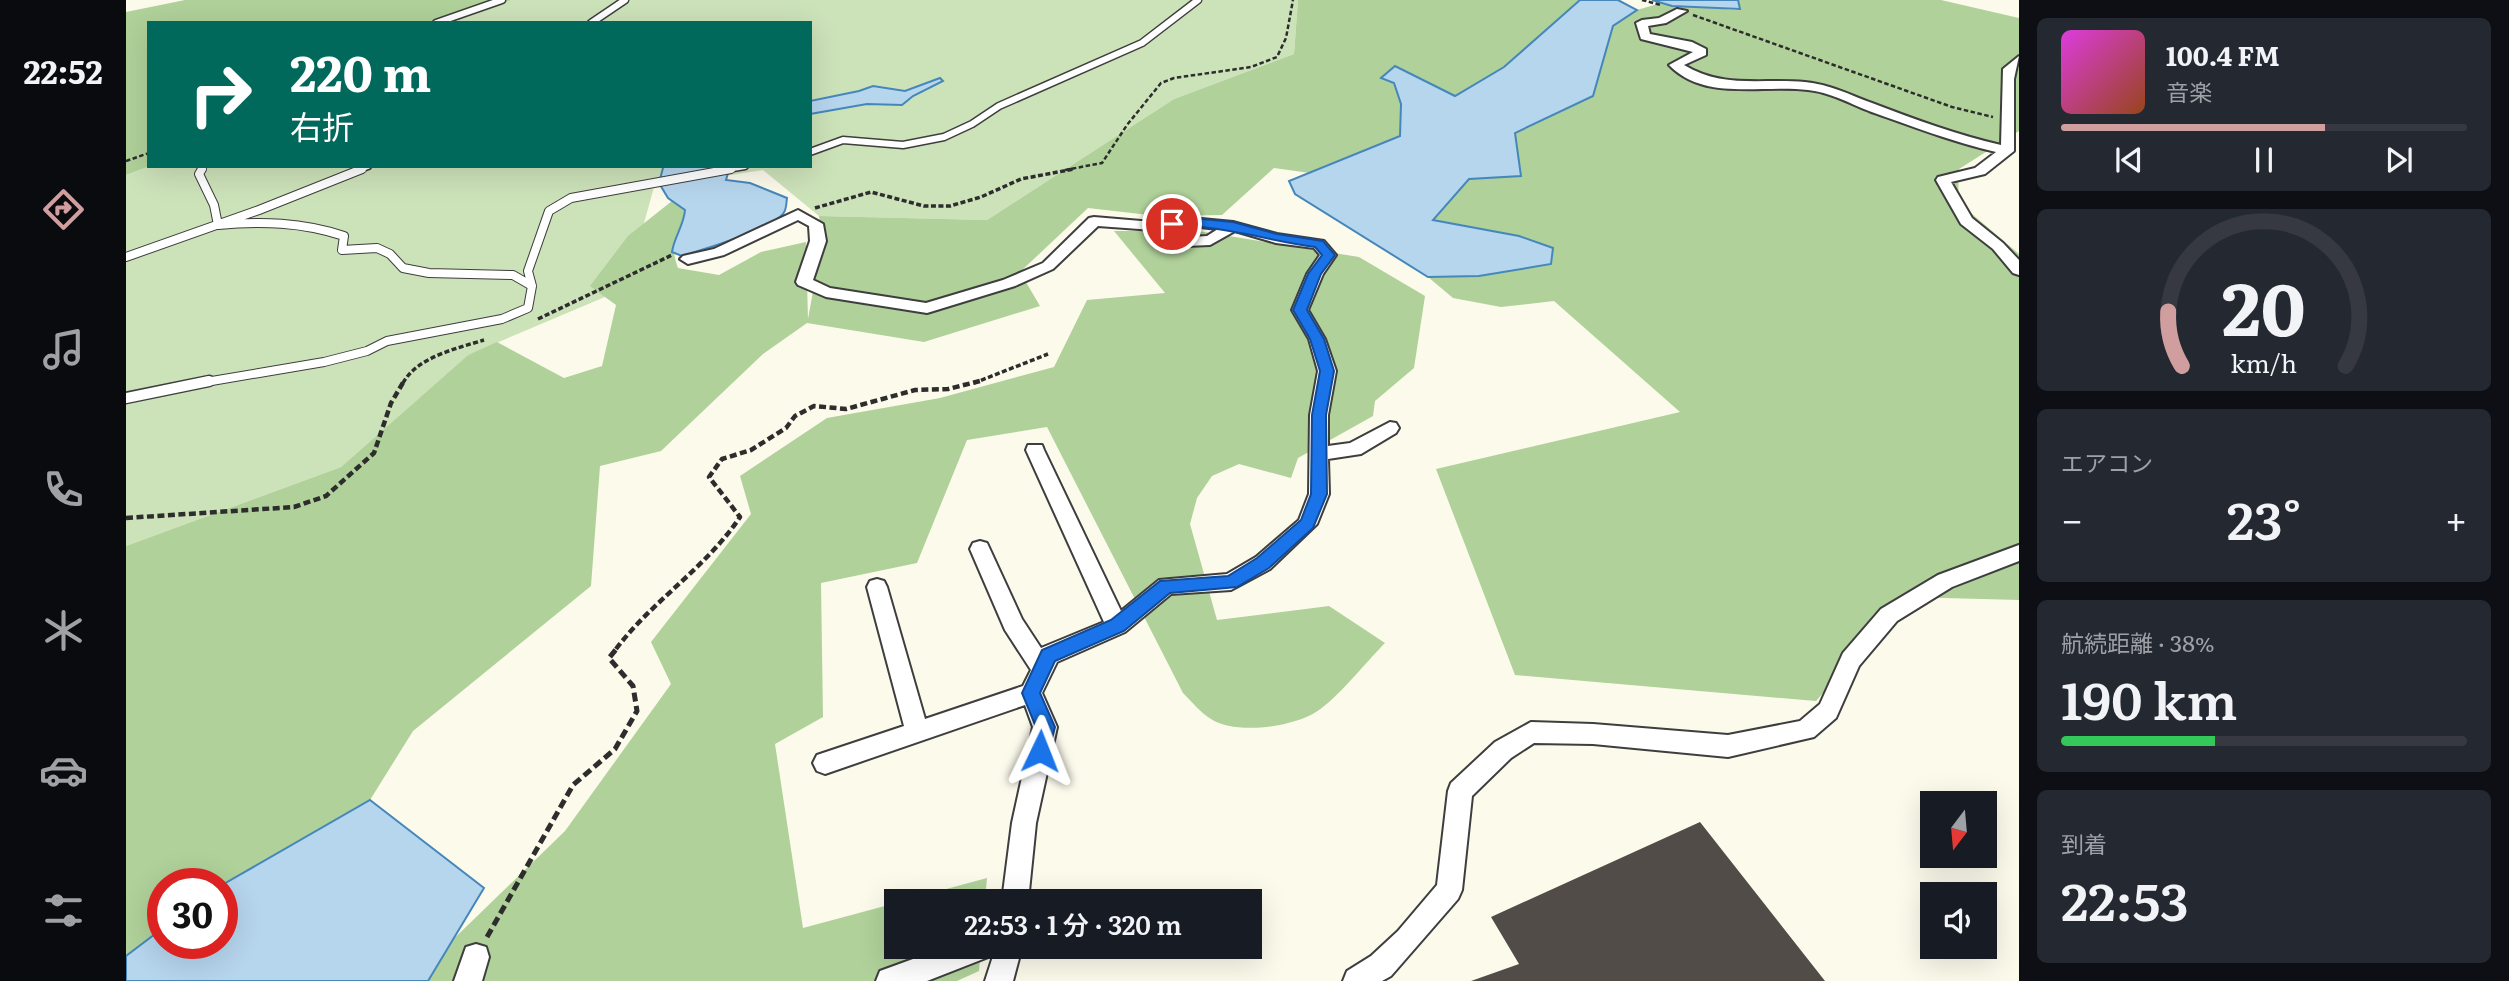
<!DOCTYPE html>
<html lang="ja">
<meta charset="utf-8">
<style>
:root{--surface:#171b24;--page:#242831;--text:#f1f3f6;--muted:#9ea1a6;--line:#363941;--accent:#d09e9f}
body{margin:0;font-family:Literata,"Noto Sans JP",serif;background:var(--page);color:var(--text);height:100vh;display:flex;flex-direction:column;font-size:26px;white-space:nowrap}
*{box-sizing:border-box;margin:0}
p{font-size:23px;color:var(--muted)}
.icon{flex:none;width:38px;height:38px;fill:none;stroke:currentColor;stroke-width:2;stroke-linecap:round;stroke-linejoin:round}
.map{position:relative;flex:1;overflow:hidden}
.panel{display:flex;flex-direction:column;gap:18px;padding:18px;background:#0d0f14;width:490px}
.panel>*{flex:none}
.guide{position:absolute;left:21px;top:21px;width:665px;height:147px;border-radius:0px;box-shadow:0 7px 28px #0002;background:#00695c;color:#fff;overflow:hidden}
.needle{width:46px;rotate:196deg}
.buttons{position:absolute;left:1794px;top:791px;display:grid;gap:14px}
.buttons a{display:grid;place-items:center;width:77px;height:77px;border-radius:0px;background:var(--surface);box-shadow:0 7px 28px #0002;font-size:35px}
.speed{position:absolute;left:21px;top:868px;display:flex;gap:14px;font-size:35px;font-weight:700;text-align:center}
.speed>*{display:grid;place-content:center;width:91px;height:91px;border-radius:50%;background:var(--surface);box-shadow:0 7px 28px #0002;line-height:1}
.speed .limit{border:10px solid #d22;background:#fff;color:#111}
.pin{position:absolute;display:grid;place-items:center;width:60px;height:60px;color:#fff;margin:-30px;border:4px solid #fff;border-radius:50%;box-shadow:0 2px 7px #0007}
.me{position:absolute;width:77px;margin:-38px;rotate:2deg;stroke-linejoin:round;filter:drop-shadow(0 0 5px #0008)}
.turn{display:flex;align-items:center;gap:24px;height:147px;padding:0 28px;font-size:32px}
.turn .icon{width:91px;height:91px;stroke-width:2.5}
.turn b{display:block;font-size:49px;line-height:60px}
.big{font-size:52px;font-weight:600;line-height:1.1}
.panel .widget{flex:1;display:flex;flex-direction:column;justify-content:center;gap:10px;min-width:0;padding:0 24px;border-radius:10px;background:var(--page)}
.panel .dial{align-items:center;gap:0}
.dial svg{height:182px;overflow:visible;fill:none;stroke:var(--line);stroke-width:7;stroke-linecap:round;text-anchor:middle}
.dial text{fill:var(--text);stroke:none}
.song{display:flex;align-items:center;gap:21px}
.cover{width:84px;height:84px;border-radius:10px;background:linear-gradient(135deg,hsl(300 70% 55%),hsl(20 70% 35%))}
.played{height:7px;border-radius:4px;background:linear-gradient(90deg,var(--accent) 65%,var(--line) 65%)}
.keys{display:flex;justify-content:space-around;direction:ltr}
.heat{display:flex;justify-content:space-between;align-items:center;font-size:38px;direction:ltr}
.charge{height:10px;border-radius:5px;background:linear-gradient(90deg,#34c759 38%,var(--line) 0)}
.trip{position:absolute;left:758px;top:889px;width:378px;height:70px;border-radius:0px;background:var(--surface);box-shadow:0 7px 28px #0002;font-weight:600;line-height:70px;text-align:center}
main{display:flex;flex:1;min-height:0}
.tab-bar{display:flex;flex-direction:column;width:126px;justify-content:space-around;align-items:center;background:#090b0e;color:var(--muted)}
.tab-bar .icon{width:49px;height:49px}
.tab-bar .selected{color:var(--accent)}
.tab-bar b{font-size:32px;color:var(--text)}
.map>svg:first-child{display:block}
</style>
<main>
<nav class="tab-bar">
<b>22:52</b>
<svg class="icon selected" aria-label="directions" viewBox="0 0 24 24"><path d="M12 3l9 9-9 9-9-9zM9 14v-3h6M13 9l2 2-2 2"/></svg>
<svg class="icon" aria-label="music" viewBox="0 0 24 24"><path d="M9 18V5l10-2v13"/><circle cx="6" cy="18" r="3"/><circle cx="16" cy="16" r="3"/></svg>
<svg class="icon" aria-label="phone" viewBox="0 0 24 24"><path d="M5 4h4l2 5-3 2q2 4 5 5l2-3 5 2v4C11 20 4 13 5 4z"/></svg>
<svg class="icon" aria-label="climate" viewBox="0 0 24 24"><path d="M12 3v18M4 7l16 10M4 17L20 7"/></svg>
<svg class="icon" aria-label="car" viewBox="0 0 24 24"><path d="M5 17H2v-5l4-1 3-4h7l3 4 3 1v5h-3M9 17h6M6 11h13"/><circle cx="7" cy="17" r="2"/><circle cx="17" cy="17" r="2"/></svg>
<svg class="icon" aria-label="filters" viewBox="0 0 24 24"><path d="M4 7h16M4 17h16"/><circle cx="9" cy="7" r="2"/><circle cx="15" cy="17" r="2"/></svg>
</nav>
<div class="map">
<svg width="1893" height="981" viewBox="0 0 1893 981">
<rect width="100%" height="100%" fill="#fcfaeb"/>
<path fill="#cce2b9" d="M386,0h786l-4,54 -120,45 -187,121 -168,-4 -56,-46 -109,17 -28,101 -158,67 -127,112 -215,79v-371l24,-9h660v-143h-365z"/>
<path fill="#b0d19a" d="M59,0h327l-67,23h-296l1,143 -24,9v-163z
M1172,0h282l-76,67 -49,29 -61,-13 7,21 -1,32 -90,37 -36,-5 -52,47 -64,1 -70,-8 -68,64 20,34 -116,36 -117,-19 -44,31 -102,97 -61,15 -9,120 -178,145 -43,69 -148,85 -59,-1v44l-37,28v-410l215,-79 127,-112 29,-13 67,36 38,-12 14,-61 -26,-19 38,-50 44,-35 13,9c-2,27 -19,25 -7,58l41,7 42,-23 45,-10 2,77 14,-77 -3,-26 168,4 187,-121 120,-45z
M1612,0h203l78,18v113l-60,38 -1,33 61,52v346l-112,-3 -91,104 -301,-26 -79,-206 244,-57 -126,-111 -53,6 -48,-9 -25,-21 51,-1 72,-12 1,-16 -33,-12 -86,-16 36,-41 45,-45 79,-38 20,-70 24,-16 24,-7 74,7 5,-1z
M988,231h84l161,26 66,39 -11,72 -39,33 -2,15 -75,42 -7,20 -52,-14 -27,12 -15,22 -7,26 27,96 112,-14 56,37c-18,18 -49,57 -69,69 -23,15 -81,23 -105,7 -10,-6 -19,-17 -28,-26l-136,-266 -80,13 -50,123 -96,20 2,134 -48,27 28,184 93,-25v44h85l-2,24 -22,10h-531l12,-27 127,-123 106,-147 -20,-42 100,-128 -11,-38 87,-58 113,-20 114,-31 33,-67 78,-7z
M861,878l-2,23h-83z"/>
<path fill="#b6d6ee" stroke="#4687bb" stroke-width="2" d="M1454,0h38l19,10 -24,16 -20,70 -78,37 6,43 -52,3 -36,41 86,16 34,12 -2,16 -72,12 -51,1 -133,-83 -6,-13 111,-45 1,-32 -7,-21 -13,-5 14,-12 60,30 49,-29z
M1526,0h86l2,9 -68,-3z
M814,78l3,3 -30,15 -11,9 -35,-1 -57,10v-13l49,-10 14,-5 32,5z
M534,166h78l-10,7 -2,7 24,3 37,15c-1,6 0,11 -4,16 -15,17 -79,35 -101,42l-10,-4c2,-15 12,-27 13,-42l-17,-12 -9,-15 4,-15z
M244,800l114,88 -56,93h-302v-25l37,-28v15h59v-58z"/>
<path fill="#524c48" d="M1574,822l125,159h-354l48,-17 -28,-47z"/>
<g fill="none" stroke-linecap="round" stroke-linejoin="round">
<defs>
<path id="lane-far2" d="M310,23l66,-23
M465,23l34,-23
M684,152l33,-12 60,5 41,-8 28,-13 27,-18 143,-63 56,-43
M75,170l2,-4
M231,170l11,-4
M595,170l24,-4"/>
<path id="lane-far1" d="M76,169l-3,5 15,31 4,20c43,-4 84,-3 126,11l-2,14 35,-2 13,6 13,14 26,5 84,2 19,11
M0,257l133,-47 103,-41
M74,383l124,-21 43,-11 20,-10 115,-22 26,-11 4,-22 -4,-15 21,-60 22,-13 160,-29"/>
<path id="lane" d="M0,398l83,-17"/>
<path id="street" d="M1551,9l10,2 -21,12 -18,3 2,8 42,8 14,7v6l-22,10c39,24 78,13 121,17 24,2 45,13 67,21 42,16 85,32 129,42l2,-76 16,-13 -5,23v72l-29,23 -34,8 21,36 31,25 16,17v15l-6,-2 -20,-24 -32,-25 -25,-44 2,-3 37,-9 21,-16c-43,-10 -85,-26 -127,-41 -20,-8 -40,-19 -61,-21 -46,-6 -103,12 -139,-25l24,-13 -52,-13 -5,-16 6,-3 17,-2z
M672,210l25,14 3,17 -13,39 17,8 96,15 77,-23 40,-17 46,-45 5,-1 59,5 38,-4 42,4 44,12 47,7 12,14 -13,19 -15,36 17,29 11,32 -8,44v31l22,-3 40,-21 6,1 3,5 -3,5 -35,21 -33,5 1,35 -12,30 -47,45 -39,21 -60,4 -46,38 -68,30 -15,31 15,34 -21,96 -8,78h-26l10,-78 21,-96 -8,-22 -200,69 -8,-3 -4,-8 4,-8 87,-29 -37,-139 3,-6 7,-2 7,2 3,6 38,132 98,-33 8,-16 -26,-40 -35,-81 3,-6 7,-2 7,2 35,76 19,29 63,-26 -78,-172 2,-5h14l2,5 77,161 38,-31 68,-6 29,-17 43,-37 10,-26 1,-79 8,-44 -9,-32 -17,-29 15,-36 13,-19 -6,-7 -38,-5 -41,-12 -25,14 -48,2 -8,-5 3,-3 50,-3 11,-7 -27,-3 -38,4 -55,-4 -45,43 -38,17 -88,27 -101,-16 -28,-12 -2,-3 14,-41 -1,-15 -11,-6 -74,35 -36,9 -8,-5 3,-3 31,-7z
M1893,545v16l-67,26 -55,34 -38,45 -23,52 -22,19 -86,20 -135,-13 -59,-1 -23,15 -39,38 -10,94 -4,9 -67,77 -9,5h-39l4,-10 24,-15 27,-25 39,-46 11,-94 3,-8 44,-41 36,-20 62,2 135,11 72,-14 20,-17 23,-51 38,-44 57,-34z
M350,944l10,3 3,10 -7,24h-28l12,-34z
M820,947h49l-4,9 -64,25h-51l4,-10z
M870,947h26l-9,34h-28z"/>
</defs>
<use href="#lane-far2" stroke="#3e3e3e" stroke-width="9"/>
<use href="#lane-far1" stroke="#3e3e3e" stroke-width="10"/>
<use href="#lane" stroke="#3e3e3e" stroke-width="13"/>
<use href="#street" stroke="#3e3e3e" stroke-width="4"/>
<path stroke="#2d2d2d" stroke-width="2.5" stroke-dasharray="4.5 2.5" stroke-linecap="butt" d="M1516,0l19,5
M1567,15l259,92 41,10
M0,161l23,-8
M939,170l37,-7 25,-38 34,-42 13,-5 77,-11 26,-10 9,-19 7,-38"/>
<path stroke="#2d2d2d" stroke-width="3.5" stroke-dasharray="5 2.5" stroke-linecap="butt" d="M689,208l56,-16 53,14h26l31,-9 40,-18 53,-10
M412,319l134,-64
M277,383c14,-26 55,-35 81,-43
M848,383l74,-29"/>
<path stroke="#2d2d2d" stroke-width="4.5" stroke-dasharray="7 3.5" stroke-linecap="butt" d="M0,518l168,-11 32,-11 48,-43 17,-50 13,-22
M490,649c37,-49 90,-81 124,-132l-31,-40 13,-18 29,-9 35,-22 9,-12 19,-10 32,3 69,-19 33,-1 32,-8"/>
<path stroke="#2d2d2d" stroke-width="5" stroke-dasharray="9 4.5" stroke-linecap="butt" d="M361,937l86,-152 42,-36 22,-38 -4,-25 -24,-28 9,-11"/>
<use href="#lane-far2" stroke="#fff" stroke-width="6"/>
<use href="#lane-far1" stroke="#fff" stroke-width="8"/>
<use href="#lane" stroke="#fff" stroke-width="10"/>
<use href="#street" fill="#fff" fill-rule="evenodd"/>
</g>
<path fill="#1a73e8" stroke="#114b97" stroke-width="2" d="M1065,218l42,4 44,12 46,7 12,14 -14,19 -14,36 17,29 10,32 -8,44 1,79 -14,34 -44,40 -32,19 -67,6 -46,38 -69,30 -15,32 15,34 -8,30 -7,3 -7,-3 -3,-6 6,-24 -14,-34 20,-43 69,-30 49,-39 68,-5 29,-18 44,-38 10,-26 1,-79 8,-44 -10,-32 -17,-29 15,-36 14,-19 -7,-8c-38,-5 -74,-16 -113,-20 -11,-1 -28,3 -36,-3l6,-4z"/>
</svg>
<div class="buttons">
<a><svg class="needle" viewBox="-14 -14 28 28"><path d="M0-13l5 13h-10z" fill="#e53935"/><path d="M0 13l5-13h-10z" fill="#9ea1a6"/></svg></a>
<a><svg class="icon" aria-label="sound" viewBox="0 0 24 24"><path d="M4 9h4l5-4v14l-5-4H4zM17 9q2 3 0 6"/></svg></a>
</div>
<div class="speed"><div class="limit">30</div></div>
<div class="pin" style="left:1046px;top:224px;background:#d93025"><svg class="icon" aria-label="arrive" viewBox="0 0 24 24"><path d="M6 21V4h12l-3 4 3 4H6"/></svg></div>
<svg class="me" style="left:914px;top:751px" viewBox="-20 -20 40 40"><path d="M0-17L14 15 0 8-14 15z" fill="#1a73e8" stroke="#fff" stroke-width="4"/></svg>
<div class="trip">22:53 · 1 分 · 320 m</div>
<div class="guide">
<div class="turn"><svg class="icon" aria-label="right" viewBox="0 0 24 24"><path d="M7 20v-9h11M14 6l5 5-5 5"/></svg><div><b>220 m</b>右折</div></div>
</div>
</div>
<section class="panel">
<div class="widget">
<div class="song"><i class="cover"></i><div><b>100.4 FM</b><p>音楽</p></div></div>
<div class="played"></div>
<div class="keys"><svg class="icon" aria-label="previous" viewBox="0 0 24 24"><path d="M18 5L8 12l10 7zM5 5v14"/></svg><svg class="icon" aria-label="pause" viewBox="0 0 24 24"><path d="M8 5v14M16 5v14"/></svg><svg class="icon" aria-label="next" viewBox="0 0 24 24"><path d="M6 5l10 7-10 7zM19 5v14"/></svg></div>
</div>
<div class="widget dial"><svg viewBox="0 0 100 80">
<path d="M14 69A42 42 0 1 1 86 69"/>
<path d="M14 69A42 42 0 0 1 8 45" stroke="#d09e9f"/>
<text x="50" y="56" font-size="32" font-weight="700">20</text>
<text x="50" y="72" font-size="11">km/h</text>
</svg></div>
<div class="widget"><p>エアコン</p>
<div class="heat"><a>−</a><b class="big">23°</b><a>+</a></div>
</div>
<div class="widget"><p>航続距離 · 38%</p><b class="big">190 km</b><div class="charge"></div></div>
<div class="widget"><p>到着</p><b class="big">22:53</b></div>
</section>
</main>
